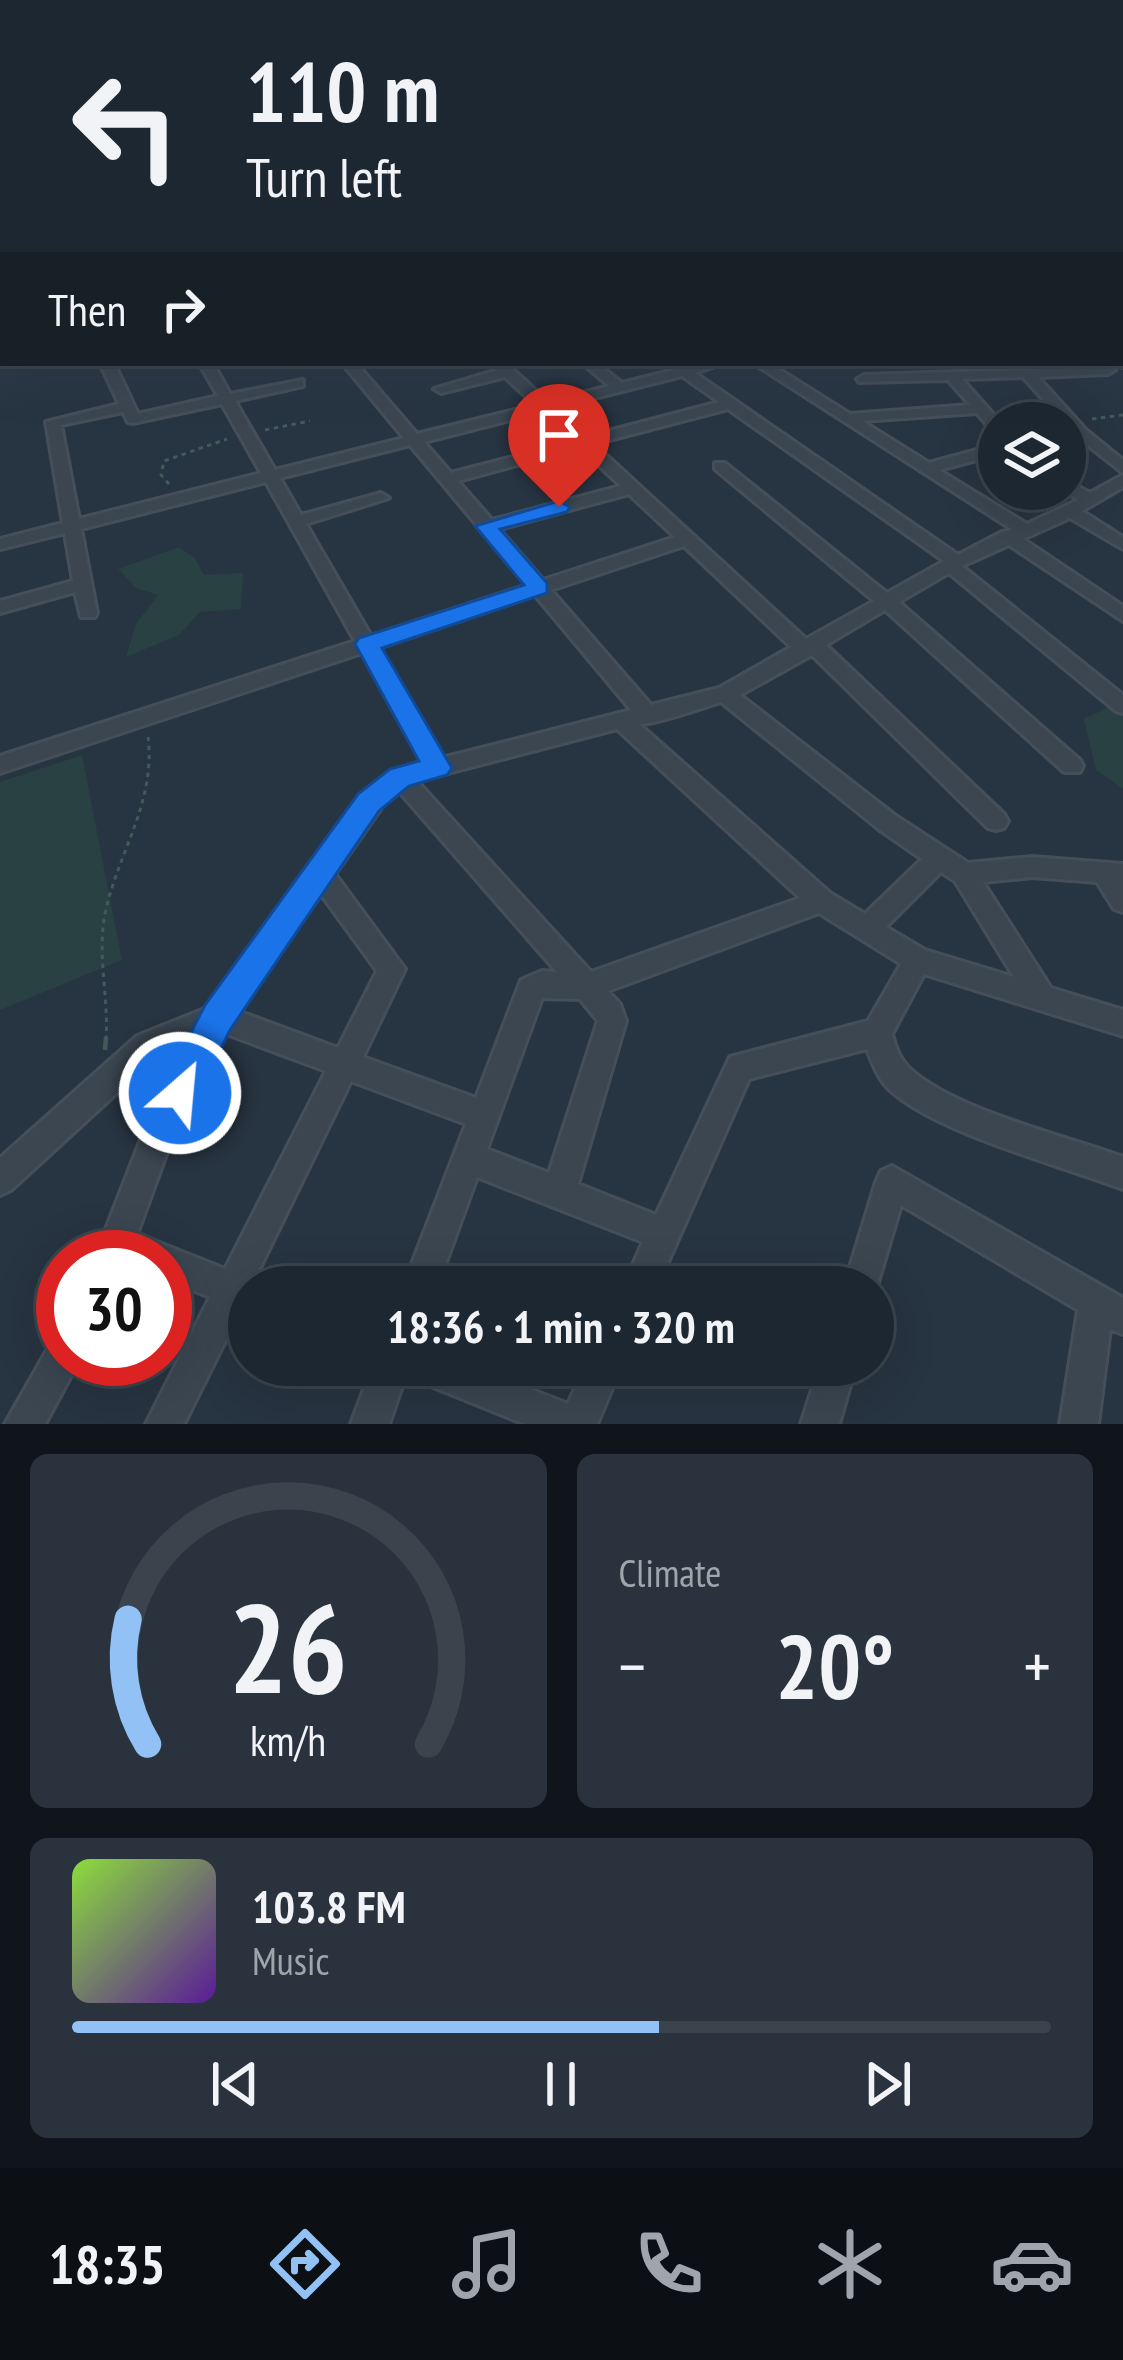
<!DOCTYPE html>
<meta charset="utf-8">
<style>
:root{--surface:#1d2731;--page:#2a333d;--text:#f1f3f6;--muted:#a0a5ab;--line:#3b444d;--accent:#92c1f6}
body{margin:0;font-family:"PT Sans Narrow",sans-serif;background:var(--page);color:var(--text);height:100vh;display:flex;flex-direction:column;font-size:45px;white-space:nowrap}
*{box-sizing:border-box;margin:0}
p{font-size:39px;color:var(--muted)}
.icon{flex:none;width:66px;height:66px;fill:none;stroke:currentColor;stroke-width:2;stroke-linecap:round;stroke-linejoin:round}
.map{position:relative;height:1424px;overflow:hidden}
.panel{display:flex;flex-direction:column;gap:30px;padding:30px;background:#10151b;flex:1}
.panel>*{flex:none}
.banner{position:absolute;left:0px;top:0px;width:1125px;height:366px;box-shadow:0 12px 48px #0002,0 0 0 3px var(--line);background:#1d2731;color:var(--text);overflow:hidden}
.tools{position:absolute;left:978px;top:402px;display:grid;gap:24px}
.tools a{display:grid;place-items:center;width:108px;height:108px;border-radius:50%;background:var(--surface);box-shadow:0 12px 48px #0002,0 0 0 3px var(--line);font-size:60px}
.speed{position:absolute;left:36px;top:1230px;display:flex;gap:24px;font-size:60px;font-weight:700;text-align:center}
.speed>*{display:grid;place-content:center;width:156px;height:156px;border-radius:50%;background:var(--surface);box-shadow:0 12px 48px #0002,0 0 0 3px var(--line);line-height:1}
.speed .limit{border:18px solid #d22;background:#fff;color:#111}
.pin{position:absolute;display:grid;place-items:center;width:102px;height:102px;color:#fff;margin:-123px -51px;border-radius:50% 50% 50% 0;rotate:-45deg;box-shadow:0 0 12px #0007}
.pin .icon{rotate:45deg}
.me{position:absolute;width:132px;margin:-66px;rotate:27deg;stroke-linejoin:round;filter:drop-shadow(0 0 9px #0008)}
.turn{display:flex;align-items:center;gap:42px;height:252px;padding:0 48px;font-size:54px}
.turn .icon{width:156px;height:156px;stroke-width:2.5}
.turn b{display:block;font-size:84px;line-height:102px}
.then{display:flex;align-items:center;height:114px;padding:0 48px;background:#0003;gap:24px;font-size:45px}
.big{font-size:90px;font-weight:800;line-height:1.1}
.panel .card{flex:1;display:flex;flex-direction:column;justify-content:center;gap:18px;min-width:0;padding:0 42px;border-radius:18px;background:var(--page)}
.panel .dial{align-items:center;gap:0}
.dial svg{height:312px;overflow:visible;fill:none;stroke:var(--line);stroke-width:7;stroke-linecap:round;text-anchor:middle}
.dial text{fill:var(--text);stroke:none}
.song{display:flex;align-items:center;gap:36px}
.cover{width:144px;height:144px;border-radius:18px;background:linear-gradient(135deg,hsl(90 70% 55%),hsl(270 70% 35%))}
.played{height:12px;border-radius:6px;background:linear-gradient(90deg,var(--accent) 60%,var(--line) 60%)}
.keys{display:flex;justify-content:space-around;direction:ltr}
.heat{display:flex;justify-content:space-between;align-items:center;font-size:66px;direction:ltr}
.panel .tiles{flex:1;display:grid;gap:30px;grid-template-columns:1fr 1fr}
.card:last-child{grid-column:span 2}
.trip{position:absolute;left:228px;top:1266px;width:666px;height:120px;border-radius:60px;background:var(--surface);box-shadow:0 12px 48px #0002,0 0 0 3px var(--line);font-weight:800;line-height:120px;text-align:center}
.dock{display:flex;height:192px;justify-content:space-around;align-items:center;background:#0c1014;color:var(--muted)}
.dock .icon{width:84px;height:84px}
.dock .on{color:var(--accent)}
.dock b{font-size:54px;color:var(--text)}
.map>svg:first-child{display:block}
</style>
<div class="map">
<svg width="1123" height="1424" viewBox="0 0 1123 1424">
<rect width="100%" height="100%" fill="#273441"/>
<path fill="#294142" d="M179,547l16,11 9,17 39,-2 -2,36 -41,3 -21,23 -53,22 10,-33 22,-29 -22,-7 -18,-19z
M1123,700v89l-27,-19 -12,-51z
M82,755l40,205 -122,50v-228z"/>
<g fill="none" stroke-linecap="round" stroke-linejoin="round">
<defs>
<path id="minor" d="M0,220h3v6h-3z
M1122,249h1v7h-1z
M0,250h3v6h-3z
M1122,279h1v6h-1z
M1122,308l1,1v8l-1,-1z
M1122,327h1v8h-1z
M3,345v8l-3,1v-8z
M1122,358h1v9l-7,-4h6z
M100,363h14l24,51 80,-18 -19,-33h14l17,31 73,-14v6l-68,15 40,69 129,-32 -62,-75h14l61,71 118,-29 -30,-28 -64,16 -7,-4 64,-19 -7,-7h15l42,39 61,-16 -27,-23h15l25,20 52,-13 -4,-4 3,-3 14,4 37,-4 -29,10 263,182 44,-23 11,-2 -260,-167h16l81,51 120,-9 -22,-25 -89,2 -2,-3 7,-4 249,-8 2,3 -7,4 -70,3 48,53 37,30v13l-47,-37 -53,-59 -61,2 39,44 -2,11 -5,-1 -17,-20 -115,8 67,42 70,-19v10l-60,16 88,54 51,-24 -16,-11h3v-10l25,14 33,-18v12l-41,24 41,26v12l-53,-31 -47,21 100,67v15l-114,-76 -47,21 161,129v18l-7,-2 -167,-138 -50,29 181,158 3,6 -3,6h-16l-179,-162 -59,35 178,169 4,7 -4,7 -8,2 -8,-2 -176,-173 -72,40 156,121 72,47 64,-6 91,7v48l-9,-3 -17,-27 -65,-5 -49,5 68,106 72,22v26l-199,-62 -32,60c3,13 7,24 16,33 43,42 157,69 215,90v32c-63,-24 -186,-56 -233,-99 -12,-11 -17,-26 -23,-41l-118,30 -92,208h-34l20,-45 -166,-65 -40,110h-34l63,-163 -115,-43 -97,199 9,7h-14v25l-8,-3 -57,115h-38l64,-127 -45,-18v-22h-70l52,-133 42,-82 -32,14 -146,134 -11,5v-37l137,-122 70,-28 165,-222 20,-15 31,-8 -61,-110 -362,120v-17l355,-115 -89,-159 -185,47 16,84 -2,4h-14l-6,-25 -75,21v-12l73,-20 -8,-48 -65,16v-10l63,-16 -17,-101 73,-18zM682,376l37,26 -133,35 -31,-29zM222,404l39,69 -182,46 -18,-94 62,-13 5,10 5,1zM728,409l216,152 -57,32 -162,-130h-10v6l159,132 -68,38 -212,-195zM542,412l31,29 -122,32 -27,-31zM410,445l117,140 -156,51 -65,-112 83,-26 -8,-5 -80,22 -21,-37zM580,448l41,38 -129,34 -34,-39zM629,494l46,43 -132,43 -44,-51zM684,546l107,101 -72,41 -68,17 -100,-115zM535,595l96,115 -189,48 -64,-110zM721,702l159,128 42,29 -57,55 -35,-21 -191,-169c15,1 62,-16 82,-22zM617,729l183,169 -209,74 -174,-191zM398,790l159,182 -15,-1 -21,9 -45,118 -113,-41 42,-88 -70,-95 53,-76zM941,872l14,9 59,96 -89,-27 -39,-23zM321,894l56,77 -39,77 -100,-37zM819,913l82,51 -33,57 -138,36 -74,158 -78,-31 48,-163 -6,-17 -12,-13zM542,998l38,1 18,22 -49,152 -62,-24zM224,1033l102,38 -101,198 -88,-35 34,-93z
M892,1166l231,132v36l-13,-5 -12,95h-38l18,-114 -177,-105 -28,94v-12h-29l32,-105 5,-11z
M63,1340v19h17l-35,65h-40l45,-79z
M373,1365h96l99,39 18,-39h36l-25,59h-72l-114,-46 -3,-9 -19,55h-38z
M820,1365h36l-17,59h-38z"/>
<path id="major" d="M0,295h3v10h-3z"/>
</defs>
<use href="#minor" stroke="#454f5a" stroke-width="6"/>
<use href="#major" stroke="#454f5a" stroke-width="6"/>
<path stroke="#425a5a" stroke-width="3" stroke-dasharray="4.5 4.5" stroke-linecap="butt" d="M1092,419l31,-4
M265,430l45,-9
M169,484l-8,-9 3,-14 63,-22
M106,1040c3,-43 -10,-88 0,-131 14,-60 50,-108 42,-172"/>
<path stroke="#425a5a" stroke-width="4.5" stroke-dasharray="14 14" stroke-linecap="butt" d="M105,1050l1,-13"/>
<use href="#minor" fill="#3b4651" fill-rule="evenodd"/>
<use href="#major" fill="#596571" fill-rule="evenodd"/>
</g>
<linearGradient id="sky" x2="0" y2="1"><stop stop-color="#151d24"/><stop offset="0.52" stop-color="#415065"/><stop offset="1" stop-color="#415065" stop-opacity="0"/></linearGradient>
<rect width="1123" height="413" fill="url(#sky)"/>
<path fill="#1a73e8" stroke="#114b97" stroke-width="3" d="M559,501l11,6 -3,5 -67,17 47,54v10l-165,55 70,120 -5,7 -38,11 -30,25 -149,219 -37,77 -13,5 -14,-5 -6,-14 45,-88 153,-211 32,-25 29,-8 -64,-117 4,-6 165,-53 -49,-59z"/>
</svg>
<div class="tools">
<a><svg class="icon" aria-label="layers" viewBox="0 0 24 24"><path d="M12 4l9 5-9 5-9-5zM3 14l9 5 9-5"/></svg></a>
</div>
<div class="speed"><div class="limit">30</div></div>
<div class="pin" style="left:559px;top:507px;background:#d93025"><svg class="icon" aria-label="arrive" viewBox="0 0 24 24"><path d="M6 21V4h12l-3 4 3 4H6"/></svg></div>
<svg class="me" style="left:180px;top:1093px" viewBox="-20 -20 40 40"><circle r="17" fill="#1a73e8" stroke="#fff" stroke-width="3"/><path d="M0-11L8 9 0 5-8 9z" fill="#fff"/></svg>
<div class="trip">18:36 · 1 min · 320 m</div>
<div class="banner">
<div class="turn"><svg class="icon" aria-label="left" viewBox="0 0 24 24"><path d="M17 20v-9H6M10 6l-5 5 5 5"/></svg><div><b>110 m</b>Turn left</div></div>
<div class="then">Then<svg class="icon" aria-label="right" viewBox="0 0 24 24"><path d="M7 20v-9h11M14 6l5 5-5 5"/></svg></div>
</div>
</div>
<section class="panel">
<div class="tiles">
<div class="card dial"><svg viewBox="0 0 100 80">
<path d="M14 69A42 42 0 1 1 86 69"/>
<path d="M14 69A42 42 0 0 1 9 37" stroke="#92c1f6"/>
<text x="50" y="56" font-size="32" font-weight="700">26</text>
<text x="50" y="72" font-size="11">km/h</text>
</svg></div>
<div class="card"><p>Climate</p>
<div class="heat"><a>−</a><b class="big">20°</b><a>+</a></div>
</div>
<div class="card">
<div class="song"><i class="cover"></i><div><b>103.8 FM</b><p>Music</p></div></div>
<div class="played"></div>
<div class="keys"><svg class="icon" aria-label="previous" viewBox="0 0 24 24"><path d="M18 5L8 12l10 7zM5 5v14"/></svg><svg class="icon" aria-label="pause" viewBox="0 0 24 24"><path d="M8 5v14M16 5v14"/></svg><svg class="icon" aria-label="next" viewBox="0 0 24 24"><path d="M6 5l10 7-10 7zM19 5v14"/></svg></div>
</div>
</div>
</section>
<nav class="dock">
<b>18:35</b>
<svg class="icon on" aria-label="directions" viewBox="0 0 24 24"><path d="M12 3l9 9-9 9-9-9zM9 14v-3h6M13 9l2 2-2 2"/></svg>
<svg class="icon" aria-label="music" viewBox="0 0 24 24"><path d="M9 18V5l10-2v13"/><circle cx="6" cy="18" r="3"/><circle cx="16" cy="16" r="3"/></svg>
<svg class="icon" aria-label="phone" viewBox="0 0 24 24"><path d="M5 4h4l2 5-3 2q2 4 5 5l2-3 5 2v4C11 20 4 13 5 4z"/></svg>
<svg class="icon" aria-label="climate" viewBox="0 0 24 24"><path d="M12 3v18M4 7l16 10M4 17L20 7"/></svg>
<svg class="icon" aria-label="car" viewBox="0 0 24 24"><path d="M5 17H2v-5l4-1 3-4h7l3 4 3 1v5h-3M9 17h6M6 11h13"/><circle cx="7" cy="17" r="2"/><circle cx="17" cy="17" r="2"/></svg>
</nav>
